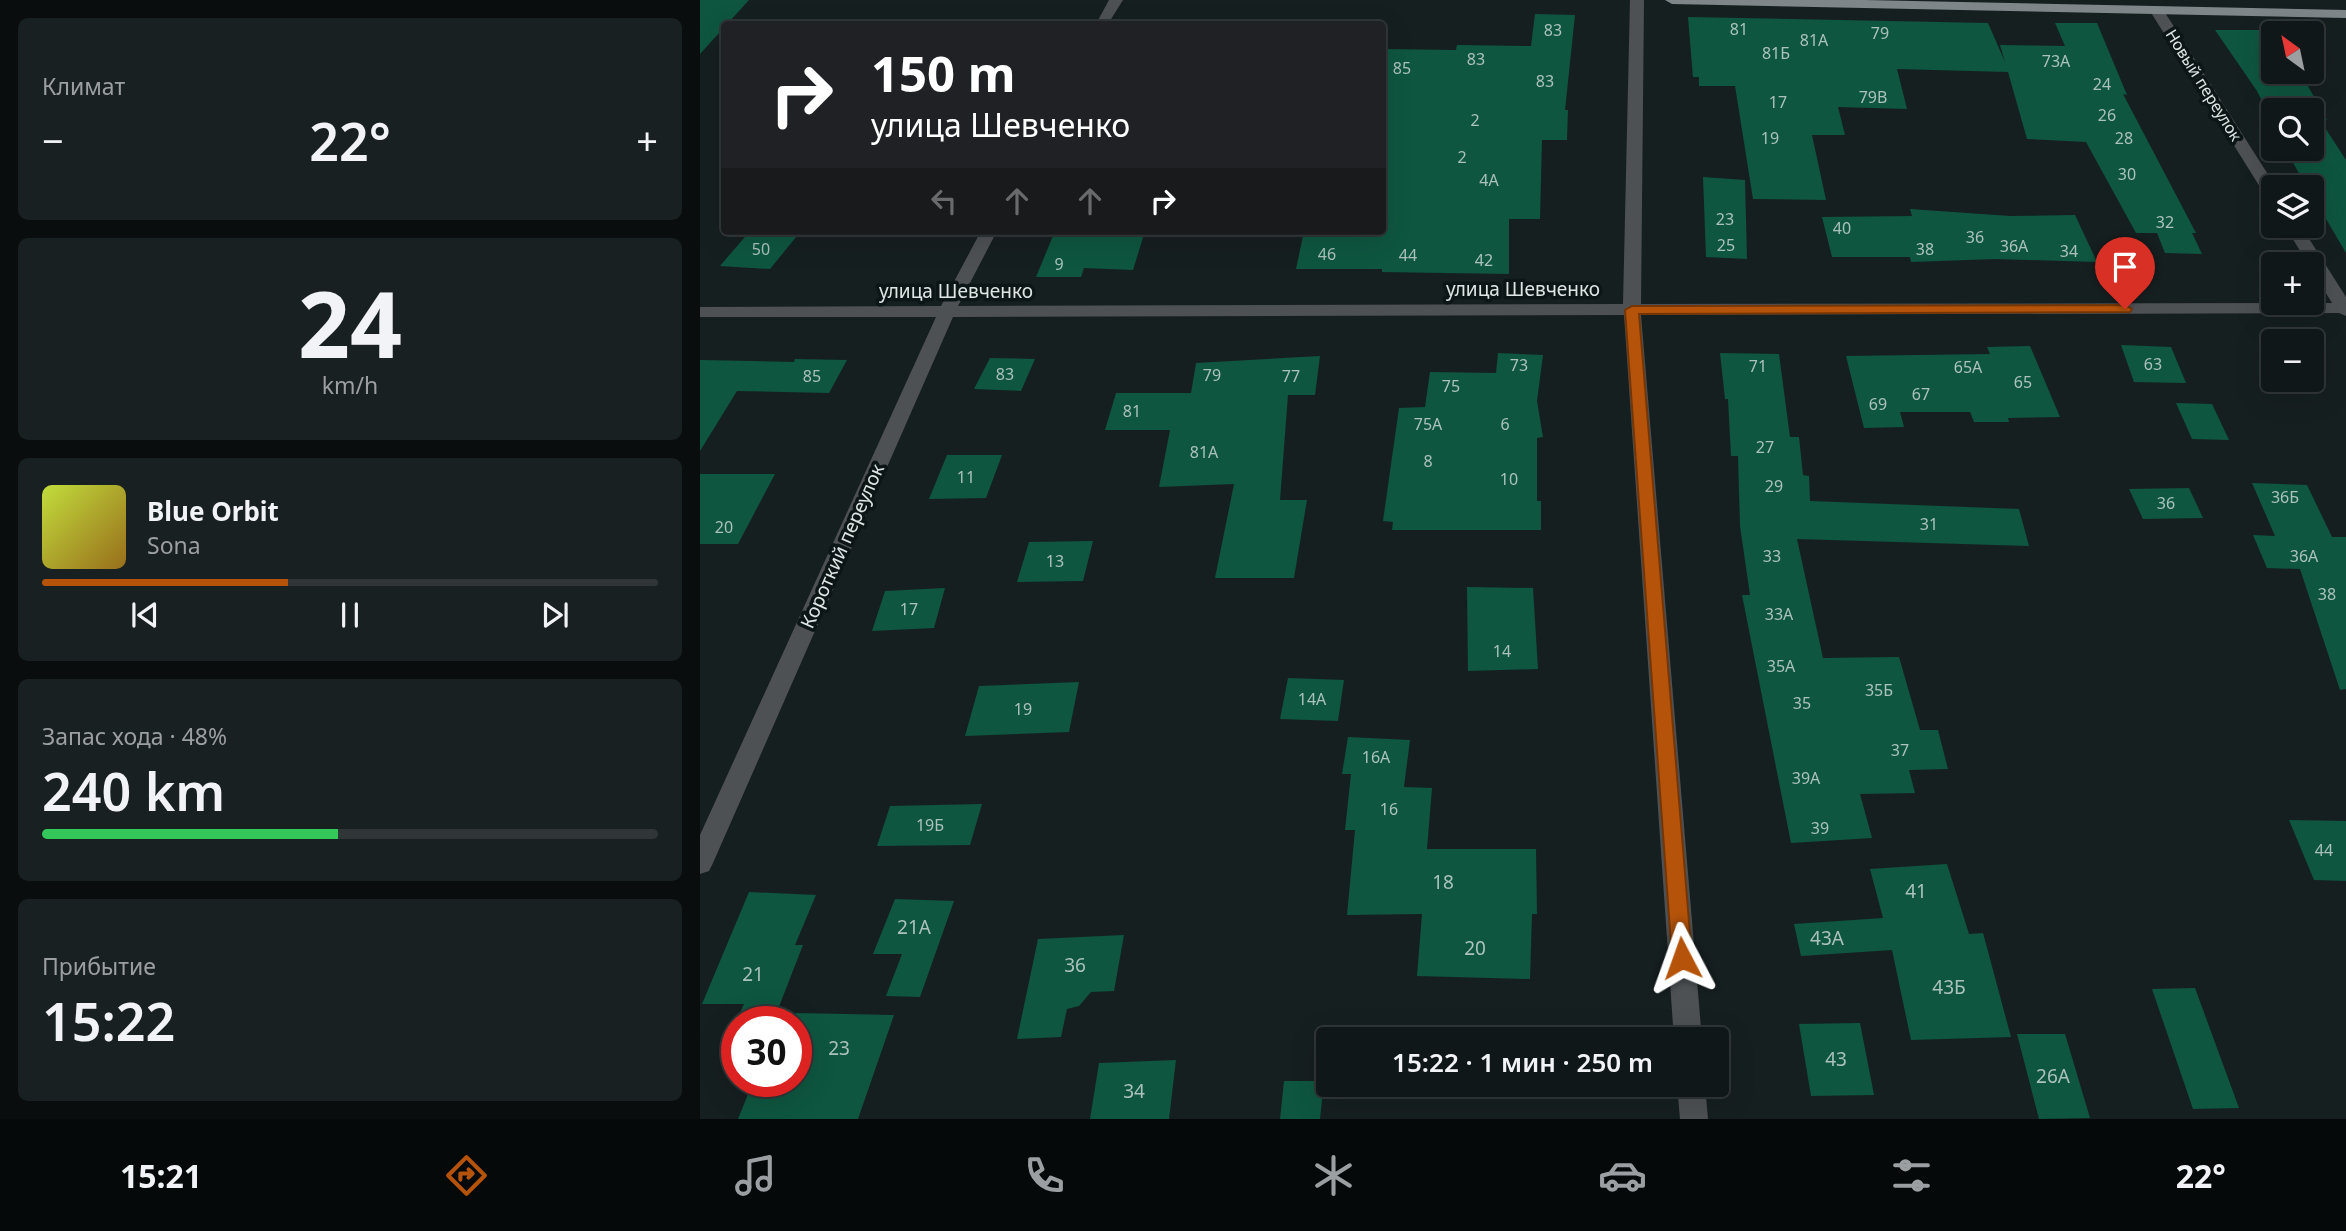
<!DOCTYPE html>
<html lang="ru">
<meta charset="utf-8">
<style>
:root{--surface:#101718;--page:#192021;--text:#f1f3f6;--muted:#9c9fa2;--line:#303637;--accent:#b45309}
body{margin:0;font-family:"Noto Sans",sans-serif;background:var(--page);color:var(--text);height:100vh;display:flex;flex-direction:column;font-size:26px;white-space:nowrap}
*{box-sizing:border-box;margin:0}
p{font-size:23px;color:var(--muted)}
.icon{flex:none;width:38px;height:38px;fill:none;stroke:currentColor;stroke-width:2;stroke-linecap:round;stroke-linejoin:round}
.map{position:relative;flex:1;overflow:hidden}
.panel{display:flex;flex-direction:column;gap:18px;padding:18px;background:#090d0d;width:700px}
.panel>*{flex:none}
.top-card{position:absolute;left:21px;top:21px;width:665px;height:214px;border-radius:7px;box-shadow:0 7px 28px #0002,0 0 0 2px var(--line);background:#202124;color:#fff;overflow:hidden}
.needle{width:46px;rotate:327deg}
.buttons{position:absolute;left:1561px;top:21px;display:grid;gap:14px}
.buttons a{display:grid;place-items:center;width:63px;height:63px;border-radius:7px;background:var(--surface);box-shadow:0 7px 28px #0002,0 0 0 2px var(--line);font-size:35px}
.speed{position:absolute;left:21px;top:1006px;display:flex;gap:14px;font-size:35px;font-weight:700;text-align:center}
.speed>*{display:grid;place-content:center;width:91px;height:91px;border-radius:50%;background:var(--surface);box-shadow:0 7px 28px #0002,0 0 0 2px var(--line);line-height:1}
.speed .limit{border:10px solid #d22;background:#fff;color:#111}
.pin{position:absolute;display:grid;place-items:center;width:60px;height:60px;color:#fff;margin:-72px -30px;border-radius:50% 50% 50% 0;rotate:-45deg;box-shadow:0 0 7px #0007}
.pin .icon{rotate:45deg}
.me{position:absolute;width:77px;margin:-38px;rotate:356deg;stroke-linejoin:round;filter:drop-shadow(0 0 5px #0008)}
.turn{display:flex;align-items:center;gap:24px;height:147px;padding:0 35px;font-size:32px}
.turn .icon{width:91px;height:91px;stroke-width:2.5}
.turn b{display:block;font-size:49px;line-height:60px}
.lanes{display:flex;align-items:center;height:66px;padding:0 35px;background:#0003;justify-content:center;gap:35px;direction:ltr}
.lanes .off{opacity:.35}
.big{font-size:52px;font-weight:600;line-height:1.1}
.panel .tile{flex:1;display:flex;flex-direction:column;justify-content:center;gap:10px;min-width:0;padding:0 24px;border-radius:10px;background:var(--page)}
.panel .dial{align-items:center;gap:0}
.dial b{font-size:91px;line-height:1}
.song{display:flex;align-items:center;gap:21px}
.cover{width:84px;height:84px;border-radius:10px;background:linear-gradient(135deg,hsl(70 70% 55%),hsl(40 70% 35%))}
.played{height:7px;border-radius:4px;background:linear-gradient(90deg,var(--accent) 40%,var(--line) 40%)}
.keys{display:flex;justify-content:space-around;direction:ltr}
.heat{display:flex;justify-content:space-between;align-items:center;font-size:38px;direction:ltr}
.charge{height:10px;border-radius:5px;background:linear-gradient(90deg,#34c759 48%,var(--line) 0)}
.trip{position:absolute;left:616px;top:1027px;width:413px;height:70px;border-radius:7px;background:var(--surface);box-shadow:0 7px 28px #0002,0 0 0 2px var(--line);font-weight:600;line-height:70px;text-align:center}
.tab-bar{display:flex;height:112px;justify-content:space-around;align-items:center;background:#06090a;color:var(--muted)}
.tab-bar .icon{width:49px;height:49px}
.tab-bar .selected{color:var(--accent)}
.tab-bar b{font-size:32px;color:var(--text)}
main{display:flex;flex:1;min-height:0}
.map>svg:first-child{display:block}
</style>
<main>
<section class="panel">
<div class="tile"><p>Климат</p>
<div class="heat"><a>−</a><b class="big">22°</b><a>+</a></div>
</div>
<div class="tile dial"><b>24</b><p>km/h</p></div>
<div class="tile">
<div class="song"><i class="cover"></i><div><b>Blue Orbit</b><p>Sona</p></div></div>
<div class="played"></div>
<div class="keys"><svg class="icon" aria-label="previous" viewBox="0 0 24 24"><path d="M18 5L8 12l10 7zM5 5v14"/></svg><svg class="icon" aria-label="pause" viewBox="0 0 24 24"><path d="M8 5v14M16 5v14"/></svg><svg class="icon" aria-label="next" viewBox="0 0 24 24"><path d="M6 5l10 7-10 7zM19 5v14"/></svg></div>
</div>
<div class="tile"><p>Запас хода · 48%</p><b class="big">240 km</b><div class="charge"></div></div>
<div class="tile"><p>Прибытие</p><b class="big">15:22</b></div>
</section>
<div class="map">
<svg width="1646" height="1119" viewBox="0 0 1646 1119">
<rect width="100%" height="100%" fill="#161f20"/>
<path fill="#0e563f" d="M0,0h49l-49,54z
M835,14l40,1 -10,95h3l-1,30h-25l-2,79h-31v55l-127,-2v-3h-86l8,-38h78v-182l74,1 1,-5 74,1z
M988,17l300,6 17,39 -5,-17 65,1 -10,-23h42l30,72 -4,-1 73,139h-4l10,21 -37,-1 -8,-20h-21l-50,-91 -59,-3 -19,-67 -111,-3 10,40 -69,-2 7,28h-33l14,65 -73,-1 -18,-113h-36v-9h-6z
M1515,30h61l2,3h-5v39h27l27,48h-7l26,40v93l-34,-58v-8h-5l-22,-38h27v-39h-39v12l-16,-31z
M1003,177l42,3 2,79 -41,-2z
M1210,209l100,7 65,-1 22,47 -102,-3 -84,3 -1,-5h-78l-10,-40 90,-1z
M50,231h51l-31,38 -50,-3z
M355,231h90l-12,39 -49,-2 -3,9h-45z
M1421,345l50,2 15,36 -52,-1z
M1330,346l30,71 -52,1 1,4h-35l-4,-10h-70l4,15 -40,1 -18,-72 144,-2 -3,-7z
M798,353l45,2 -6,46 6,36 -6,1v63h4v29h-149l1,-8 -10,-1 16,-113 26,-1 5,-35 66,1z
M1020,353l59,1 11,83h9l4,38 6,1 1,25 209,8 10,37 -232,-7 26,119 76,-1 21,73h18l10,39 -39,1 6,23 -55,1 12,44 -81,5 -49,-248h8l-10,-69 -2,-70h-7l-3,-57h-3z
M620,356l-5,39h-27l-8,105h27l-13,78h-79l19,-94 -75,3 11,-57h-65l11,-37h75l5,-30z
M290,358l45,1 -14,32 -47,-2z
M95,359l52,1 -18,33 -92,-2 -37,60v-91l94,2z
M1476,403l36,1 17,36 -37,-1z
M247,455h55l-16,43 -57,1z
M0,474h75l-37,70h-38z
M1552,483l55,2 25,52h14v152l-6,1 -40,-121 -33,-1 -14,-33 22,1z
M1489,488l14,30 -60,1 -14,-30z
M393,541l-10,40 -66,1 12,-40z
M767,587l66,1 5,81 -70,2z
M245,588l-11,40 -62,3 13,-40z
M588,678l56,2 -6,41 -58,-2z
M379,682l-10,50 -104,4 14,-50z
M648,737l62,3 -6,47 28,1 -5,61h109l1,65h-5l-2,65 -113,-3 5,-62 -75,1 8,-85h-10l6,-56h-9z
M282,804l-12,41 -93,1 13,-40z
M1589,820l57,1v60l-32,-1z
M1247,864l22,70 14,-1 28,104 -100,3 -19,-90 -91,6 -7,-32 89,-6 -13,-49z
M49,892l67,3 -21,50h8l-30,77h-37l8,-18h-42z
M195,899l59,2 -34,96 -34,-1 16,-42h-29z
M424,935l-10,56 -23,1 -12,14 -12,3 -6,28 -44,2 21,-100z
M1495,988l44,120 -46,1 -41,-120z
M96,1013l98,2 -36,104h-120l15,-37h43z
M1160,1023l14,72 -63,1 -12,-72z
M1317,1034h48l25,84 -51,1z
M476,1060l-7,59h-79l9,-56z
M584,1081h40l-4,38h-40z"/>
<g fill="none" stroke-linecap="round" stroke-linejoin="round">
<path fill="#4e5154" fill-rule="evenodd" d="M409,0h14l-15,24h-12z
M930,0h14l-3,304 691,-1 -20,-33v-6h-4l-23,-38h16l45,71v19l-7,-3 -698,2 61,725h-28l-50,-725 -671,2 -240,546 -4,8 -9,3v-39l236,-518h-236v-10l241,-1 40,-75h16l-39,75 665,-2z
M1457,7l7,4 112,176h-3v13l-8,-5 -115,-184z
M977,1085h28l3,34h-28z"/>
<path fill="#7e868a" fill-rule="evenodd" d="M965,0h200l481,10v8l-674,-14z"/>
</g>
<path fill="#b45309" stroke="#753606" stroke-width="2" d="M1425,305l7,4 -2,3 -491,2 53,644 -3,7 -7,2 -8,-2 -2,-7 -47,-648 7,-4z"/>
<g text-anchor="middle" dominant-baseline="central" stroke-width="7" stroke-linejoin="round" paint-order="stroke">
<g font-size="16" fill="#abc1bc">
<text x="1039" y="29">81</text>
<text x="853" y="30">83</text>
<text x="1180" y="33">79</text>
<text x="1114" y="40">81А</text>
<text x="1076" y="53">81Б</text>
<text x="776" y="59">83</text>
<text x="1356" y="61">73А</text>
<text x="702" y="68">85</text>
<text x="845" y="81">83</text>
<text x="1402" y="84">24</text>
<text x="1173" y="97">79В</text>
<text x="1078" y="102">17</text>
<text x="1407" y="115">26</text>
<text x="775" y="120">2</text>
<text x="1070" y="138">19</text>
<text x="1424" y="138">28</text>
<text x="762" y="157">2</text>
<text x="1427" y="174">30</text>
<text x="789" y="180">4А</text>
<text x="1025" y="219">23</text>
<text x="1465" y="222">32</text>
<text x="1142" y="228">40</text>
<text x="1275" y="237">36</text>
<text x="1026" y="245">25</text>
<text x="1314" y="246">36А</text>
<text x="61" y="249">50</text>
<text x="1225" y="249">38</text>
<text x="1369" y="251">34</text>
<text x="627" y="254">46</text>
<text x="708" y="255">44</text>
<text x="784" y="260">42</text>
<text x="359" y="264">9</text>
<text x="1453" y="364">63</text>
<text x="819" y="365">73</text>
<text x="1058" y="366">71</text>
<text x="1268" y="367">65А</text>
<text x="305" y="374">83</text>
<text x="512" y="375">79</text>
<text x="112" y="376">85</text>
<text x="591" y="376">77</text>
<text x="1323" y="382">65</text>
<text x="751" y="386">75</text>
<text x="1221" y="394">67</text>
<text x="1178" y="404">69</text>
<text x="432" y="411">81</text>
<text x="728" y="424">75А</text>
<text x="805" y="424">6</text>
<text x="1065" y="447">27</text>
<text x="504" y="452">81А</text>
<text x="728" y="461">8</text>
<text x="266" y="477">11</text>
<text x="809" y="479">10</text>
<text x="1074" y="486">29</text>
<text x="1585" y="497">36Б</text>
<text x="1466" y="503">36</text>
<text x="1229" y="524">31</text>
<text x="24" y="527">20</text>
<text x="1072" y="556">33</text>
<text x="1604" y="556">36А</text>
<text x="355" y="561">13</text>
<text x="1627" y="594">38</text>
<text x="209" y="609">17</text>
<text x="1079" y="614">33А</text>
<text x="802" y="651">14</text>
<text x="1081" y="666">35А</text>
<text x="1179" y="690">35Б</text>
<text x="612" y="699">14А</text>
<text x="1102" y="703">35</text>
<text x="323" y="709">19</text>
<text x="1200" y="750">37</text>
<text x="676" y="757">16А</text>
<text x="1106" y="778">39А</text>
<text x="689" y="809">16</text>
<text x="230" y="825">19Б</text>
<text x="1120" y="828">39</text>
<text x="1624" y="850">44</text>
</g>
<g font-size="16" fill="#dfe5e5" stroke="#0d1616">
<text transform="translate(1504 85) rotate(58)">Новый переулок</text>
</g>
<g font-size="19" fill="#dfe5e5" stroke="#0d1616">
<text x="823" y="289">улица Шевченко</text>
<text x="256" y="291">улица Шевченко</text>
<text transform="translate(142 546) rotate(-66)">Короткий переулок</text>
</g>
<g font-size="19" fill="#abc1bc">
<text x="743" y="882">18</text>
<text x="1216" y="891">41</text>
<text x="214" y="927">21А</text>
<text x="1127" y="938">43А</text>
<text x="775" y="948">20</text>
<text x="375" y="965">36</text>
<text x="53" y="974">21</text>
<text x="1249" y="987">43Б</text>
<text x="139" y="1048">23</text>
<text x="1136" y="1059">43</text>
<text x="1353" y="1076">26А</text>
<text x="434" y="1091">34</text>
</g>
</g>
</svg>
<div class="buttons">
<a><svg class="needle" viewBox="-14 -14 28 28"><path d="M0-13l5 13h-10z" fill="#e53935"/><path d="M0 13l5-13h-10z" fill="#9c9fa2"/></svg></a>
<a><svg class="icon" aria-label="search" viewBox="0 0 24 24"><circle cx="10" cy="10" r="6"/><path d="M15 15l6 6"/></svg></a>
<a><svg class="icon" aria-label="layers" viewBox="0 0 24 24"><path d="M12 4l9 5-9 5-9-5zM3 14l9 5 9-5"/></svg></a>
<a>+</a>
<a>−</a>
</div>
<div class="speed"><div class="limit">30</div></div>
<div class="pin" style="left:1425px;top:309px;background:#d93025"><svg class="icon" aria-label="arrive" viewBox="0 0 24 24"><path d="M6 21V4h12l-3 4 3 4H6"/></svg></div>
<svg class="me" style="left:982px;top:958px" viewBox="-20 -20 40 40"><path d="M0-17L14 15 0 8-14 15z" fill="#b45309" stroke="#fff" stroke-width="4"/></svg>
<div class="trip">15:22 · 1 мин · 250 m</div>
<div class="top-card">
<div class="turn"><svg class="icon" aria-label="right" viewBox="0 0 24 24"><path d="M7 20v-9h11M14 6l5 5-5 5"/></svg><div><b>150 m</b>улица Шевченко</div></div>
<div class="lanes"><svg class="icon off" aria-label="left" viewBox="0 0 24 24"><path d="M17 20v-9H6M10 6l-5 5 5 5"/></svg><svg class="icon off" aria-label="ahead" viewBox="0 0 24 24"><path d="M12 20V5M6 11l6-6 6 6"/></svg><svg class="icon off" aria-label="ahead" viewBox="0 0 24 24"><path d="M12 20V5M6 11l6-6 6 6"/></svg><svg class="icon" aria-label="right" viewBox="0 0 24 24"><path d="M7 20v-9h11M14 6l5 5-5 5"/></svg></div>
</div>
</div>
</main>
<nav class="tab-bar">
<b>15:21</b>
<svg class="icon selected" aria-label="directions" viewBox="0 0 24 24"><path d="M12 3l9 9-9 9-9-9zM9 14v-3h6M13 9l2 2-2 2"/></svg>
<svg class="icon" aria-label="music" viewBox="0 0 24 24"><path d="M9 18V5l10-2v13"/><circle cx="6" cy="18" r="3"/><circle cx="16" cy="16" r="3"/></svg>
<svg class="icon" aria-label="phone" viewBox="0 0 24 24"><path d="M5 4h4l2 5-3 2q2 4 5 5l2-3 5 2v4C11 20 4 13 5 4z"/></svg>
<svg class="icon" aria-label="climate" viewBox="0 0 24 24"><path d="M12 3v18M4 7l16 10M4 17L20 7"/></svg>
<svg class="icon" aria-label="car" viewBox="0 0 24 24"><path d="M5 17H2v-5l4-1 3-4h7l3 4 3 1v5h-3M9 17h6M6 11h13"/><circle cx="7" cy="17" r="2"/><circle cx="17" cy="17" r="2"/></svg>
<svg class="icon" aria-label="filters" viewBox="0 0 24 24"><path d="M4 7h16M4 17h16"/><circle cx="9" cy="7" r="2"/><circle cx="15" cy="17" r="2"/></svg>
<b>22°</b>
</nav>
